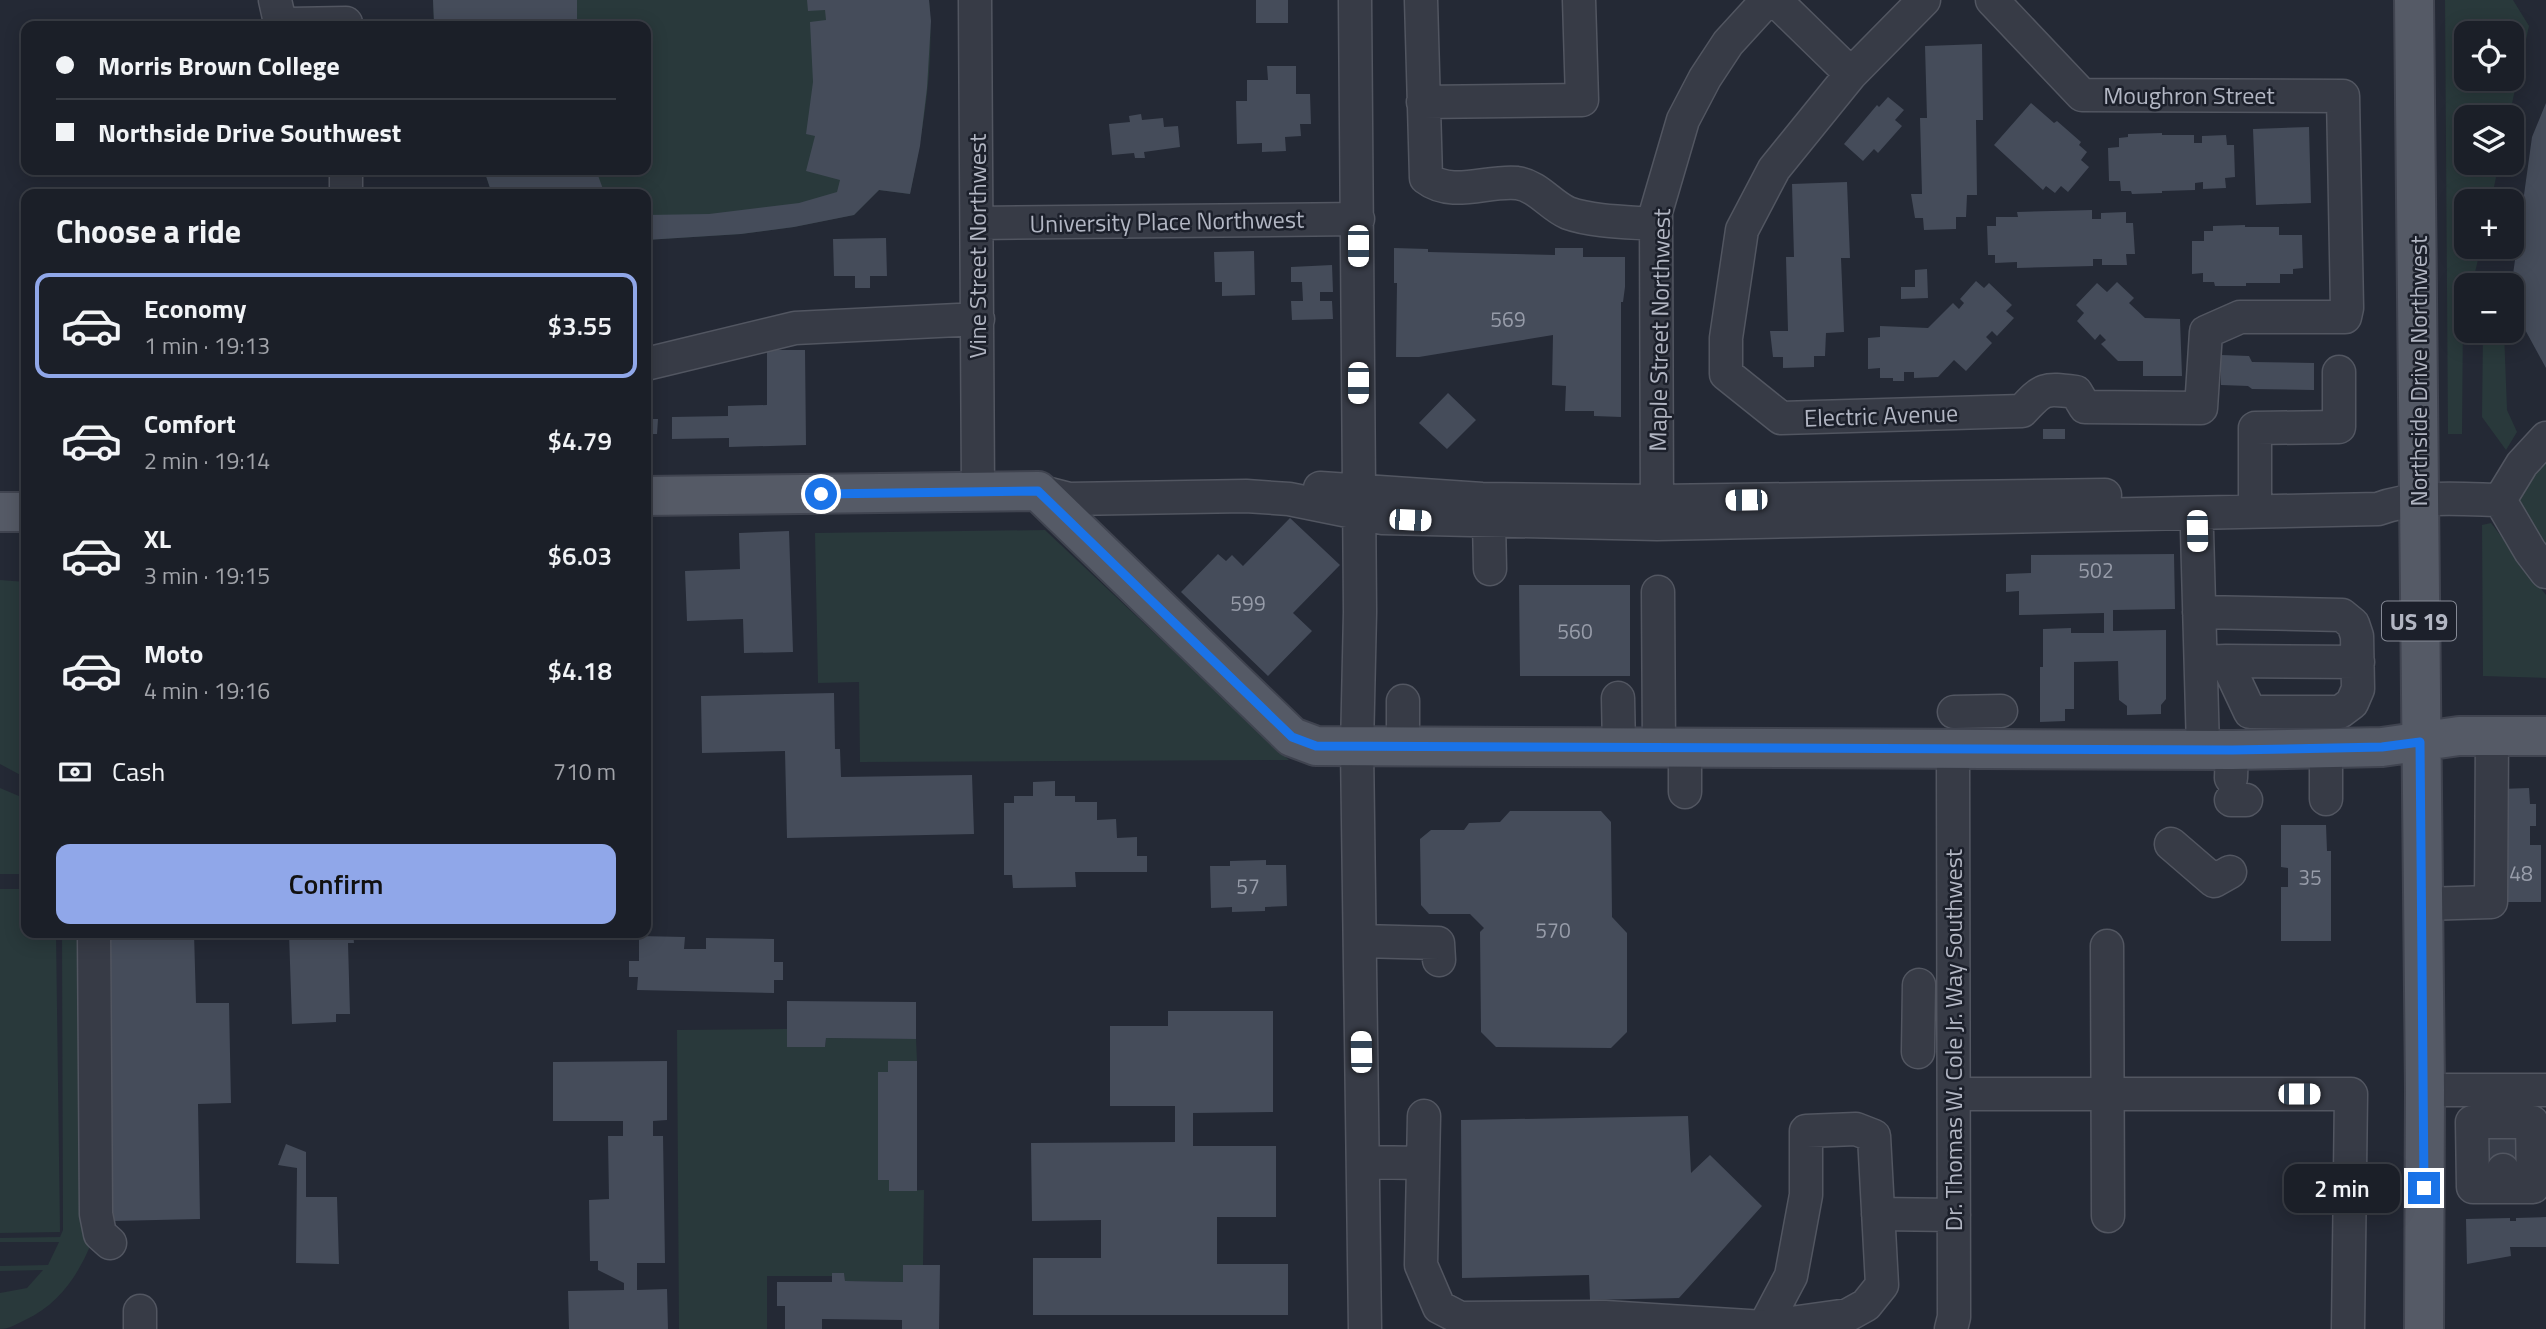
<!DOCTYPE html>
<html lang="en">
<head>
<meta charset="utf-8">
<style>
  body { margin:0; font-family:"Titillium Web",sans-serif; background:#282c34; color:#f1f3f6; height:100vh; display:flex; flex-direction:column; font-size:26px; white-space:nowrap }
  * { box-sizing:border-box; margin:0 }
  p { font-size:23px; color:#a0a2a8 }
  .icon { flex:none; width:38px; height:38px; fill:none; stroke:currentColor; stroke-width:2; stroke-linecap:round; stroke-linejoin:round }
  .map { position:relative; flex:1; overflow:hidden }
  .panel { position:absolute; left:21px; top:189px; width:630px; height:749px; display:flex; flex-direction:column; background:#1b1f28; border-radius:14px; box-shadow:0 4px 18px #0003,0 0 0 2px #393d45 }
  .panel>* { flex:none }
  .hud { position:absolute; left:21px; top:21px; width:630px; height:154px; border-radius:14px; box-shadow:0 4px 18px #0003,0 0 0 2px #393d45; display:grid; align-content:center; height:154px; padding:0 35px; background:#1b1f28 }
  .fabs { position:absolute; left:2454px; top:21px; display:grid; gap:14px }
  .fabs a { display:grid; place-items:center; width:70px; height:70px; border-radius:14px; background:#1b1f28; box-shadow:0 4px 18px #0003,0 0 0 2px #393d45; font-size:35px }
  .end { position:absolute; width:32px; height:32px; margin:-16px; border:9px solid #1a73e8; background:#fff; box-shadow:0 0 0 4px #fff }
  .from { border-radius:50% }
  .bubble { position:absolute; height:49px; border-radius:14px; background:#1b1f28; box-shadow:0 4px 18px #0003,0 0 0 2px #393d45; font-size:23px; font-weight:600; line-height:49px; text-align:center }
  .car { position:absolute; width:21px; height:42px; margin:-21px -10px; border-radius:9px; box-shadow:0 0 5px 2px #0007; background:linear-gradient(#fff 24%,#345 0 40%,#fff 0 76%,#345 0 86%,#fff 0) }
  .hud b { display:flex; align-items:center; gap:24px; height:66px; font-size:26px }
  .hud b+b { border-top:2px solid #393d45 }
  .hud i { width:18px; height:18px; background:#f1f3f6 }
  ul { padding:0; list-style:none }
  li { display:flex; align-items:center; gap:21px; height:105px; margin:0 14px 10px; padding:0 21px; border:4px solid transparent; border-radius:14px }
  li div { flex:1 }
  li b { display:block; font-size:26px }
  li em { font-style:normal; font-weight:600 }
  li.active { border-color:#90a7e9 }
  li>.icon { width:63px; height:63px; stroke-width:1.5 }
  h2 { padding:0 35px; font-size:32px; line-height:84px }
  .pay { display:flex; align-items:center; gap:18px; height:77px; padding:0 35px; font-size:26px }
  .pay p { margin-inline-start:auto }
  .action { display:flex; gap:14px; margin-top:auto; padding:14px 35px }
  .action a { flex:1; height:80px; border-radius:14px; background:#90a7e9; color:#111; font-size:28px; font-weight:600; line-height:80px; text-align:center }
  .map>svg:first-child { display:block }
  .green { fill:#29393b; fill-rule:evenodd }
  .building { fill:#454c5a }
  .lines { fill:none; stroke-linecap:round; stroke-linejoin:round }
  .minor-tunnel { stroke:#393e4a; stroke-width:32; stroke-dasharray:32 16; stroke-linecap:butt }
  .minor-casing { stroke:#525661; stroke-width:35 }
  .major-casing { stroke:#404450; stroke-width:42 }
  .minor { stroke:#373b46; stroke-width:32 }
  .major { stroke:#555a66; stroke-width:38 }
  .route { stroke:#1a73e8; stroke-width:9 }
  .labels { text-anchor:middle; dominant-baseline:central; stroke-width:5; stroke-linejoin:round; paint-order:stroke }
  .number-label { font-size:21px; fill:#979ca9 }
  .shield { fill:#1c202b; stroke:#858995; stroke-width:2 }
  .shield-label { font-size:23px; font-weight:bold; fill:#b2b6c3 }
  .street-label { font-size:24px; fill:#b2b6c3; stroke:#1c202b }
</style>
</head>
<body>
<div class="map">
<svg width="2546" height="1329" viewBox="0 0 2546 1329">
  <rect width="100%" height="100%" fill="#242935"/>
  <path class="green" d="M433 0H929C935 64 923 131 910 194L879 190 854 215 794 227 741 234 646 240V194H492L484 170H646V26H426V24L434 23Z
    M2445 0H2513L2529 26 2509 117H2466V163H2499L2491 201H2466V247H2481L2472 285H2466V313H2463L2462 434H2448ZM2466 33H2511V79H2466Z
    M2483 331H2504L2507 410 2517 432 2506 450 2482 417Z
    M2546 459V551L2517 513V490Z
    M2491 523 2546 595V678L2483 676 2482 525Z
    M1045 530 1289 760 860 762 859 682 818 683 815 533Z
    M0 580 26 582V778L0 764Z
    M0 788 26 799V874H0Z
    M0 889H26V933H56L60 1232 0 1233Z
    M62 933H86L91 1244C77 1277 59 1304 25 1320 17 1324 9 1329 0 1329V1293L27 1288 43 1270 0 1271V1266L48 1265 59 1242H0V1238L60 1237 63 1230Z
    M787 1029V1047H825L826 1038 916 1039 917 1061H889L888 1072H878V1180H889V1191L924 1190 923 1265H903V1282L845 1281 844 1273 833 1276H767V1329H679L677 1030Z"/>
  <path class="building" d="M433 0H577V26H424V24L434 23Z
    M807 0H929L931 21 927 88 920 146 910 194 879 190 854 215 794 227 741 234 646 240V215L709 214 799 203 837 192 840 180 806 171 815 136 806 134 813 82 810 22 826 20 825 10 808 11Z
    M1256 0H1288V23H1256Z
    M1982 44 1983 120H1976L1977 195H1967L1966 217H1956V229L1924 230 1923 218H1915L1911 194H1922L1920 118H1927L1925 46Z
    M1267 66H1296V94H1310L1311 124H1300L1301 136 1285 137 1286 151 1262 152V143L1237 144 1236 101H1247V80H1268Z
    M1888 97 1904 110 1895 120 1902 126 1878 153 1874 149 1863 161 1844 144 1877 105 1879 107Z
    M2031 103 2054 123 2057 121 2081 142 2079 145 2087 152 2081 160 2089 167 2068 192 2061 186 2055 193 2046 186 2043 190 1994 145Z
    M2546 103V368L2511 304V289L2532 137Z
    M1141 114 1142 120 1163 118 1164 127 1178 126 1180 147 1144 152 1145 158H1135L1134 153 1112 155 1109 124 1130 122 1129 116Z
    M2309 127 2311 203 2256 205 2253 129Z
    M2162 133V135H2194V143H2202V136L2226 135 2227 145H2234L2235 177 2225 178 2226 188 2203 189V182L2195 183V190L2162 191V193L2132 194 2131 191H2121L2120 181H2109L2108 148 2119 147V138L2128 137V134Z
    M484 170H596L603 189 587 194H492Z
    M1847 182 1850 258H1841L1844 332 1826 333 1825 356H1814V367L1783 368V357H1773L1770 331H1788L1786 257H1794L1792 184Z
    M2092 210V219H2101V213L2126 212V223H2133L2135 254H2126L2127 265H2102V259H2093V266L2017 268V262L1995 263V255H1988L1987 226H1996V217H2018L2017 212Z
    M2245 225V227H2279V235H2302L2303 268 2293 269V274H2280V283H2246V286H2215L2214 282H2203V273L2192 274V241H2204V231H2213V226Z
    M886 238 887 276H870V288H855V276H834L833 239Z
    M1394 248 1428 249V252L1555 255V248H1583V257H1625V287L1623 302H1621V417L1594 416V411H1565L1566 386 1552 385 1553 335 1419 357H1396L1397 283H1394Z
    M1254 251 1255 295 1222 296V282H1215L1214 252Z
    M1332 265 1333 292H1320V301H1332L1333 319 1292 320 1291 301H1303L1302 282H1291V267Z
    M1927 269 1928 298 1901 299V287H1915V270Z
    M1976 281 1984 288 1989 283 2012 305 2006 311 2014 318 1997 336 1992 331 1986 337 1992 343 1966 371 1954 360 1938 377 1914 378V372H1904V381H1893V378H1880V368L1868 369V338L1880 337V326L1928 328 1953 303 1959 309 1964 303 1960 299Z
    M2117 282 2134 298 2129 303 2145 318 2180 319 2182 376H2143V361H2118L2101 344 2106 340 2100 334 2095 340 2077 321 2084 313 2076 305 2097 283 2107 292Z
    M767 350H805L806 445 729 447V438L672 439V417L728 416V406L767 405Z
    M2221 355 2249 356 2252 362 2314 363V390L2252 389 2248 386 2221 385Z
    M1448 393 1476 420 1447 449 1419 423Z
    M646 419H658L657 434H646Z
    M2043 429H2065V439H2043Z
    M1290 518 1340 565 1293 613 1312 631 1268 676 1181 592 1218 554 1226 561 1232 555 1243 566Z
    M789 531 793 652 744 653 743 619 687 621 685 571 740 569 739 533Z
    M2174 554 2175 609 2113 610V631L2166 630V699L2161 705V714L2127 715V706L2119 700 2118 661 2074 662V709H2065V721L2040 722V667H2043V629L2071 628V633H2104V613L2019 615V591L2006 592V574L2031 573V555Z
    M1519 585H1630V676H1520Z
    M834 693 835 749H840L841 777 972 775 974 834 787 838 785 751 702 753 701 696Z
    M1055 781V796H1075V802H1097V820L1116 819 1117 838 1137 837V856H1147V872H1075L1076 887 1013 888 1012 875H1004V803H1014V796H1033V782Z
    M2529 788 2530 804H2536V826H2530V845H2541V902H2501L2500 789Z
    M1510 811H1601L1611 822 1612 917 1627 933V1032L1611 1048 1496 1047 1481 1032 1480 932 1484 928 1470 914H1429L1421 905 1420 839 1431 830H1464L1469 823 1500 822Z
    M2281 825H2326L2327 851H2331V941H2281V887H2288V868L2281 867Z
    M1266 860V865H1286L1287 906 1265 907V911L1232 912V907L1211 908 1210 866H1230V861Z
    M108 933H194L196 1003H229L231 1103 198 1104 200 1219 113 1221Z
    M289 933H353L354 943H348L350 1014H336V1022L292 1024Z
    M639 936 685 937 684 949H706V938L774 939V962H783V980H774V993L637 990 638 977H629V961H639Z
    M787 1001 916 1002V1039L826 1038 825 1047H787Z
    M1168 1011H1273V1112L1193 1113V1146H1276V1217H1217V1264H1288V1315H1033V1258H1101V1220L1032 1221 1031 1143 1175 1142V1106H1110V1026H1168Z
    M667 1061V1120L653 1121V1136H663L665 1263H637V1290L667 1289 668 1329H569L568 1291 624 1290V1283L598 1270V1261H590L589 1200 609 1199 608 1136H623V1121H553V1062Z
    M888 1061H917V1191H889V1180H878V1072H888Z
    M1688 1116 1691 1173 1710 1155 1762 1206 1679 1298 1590 1300 1589 1275 1462 1278 1461 1120Z
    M2480 1131H2527L2526 1170H2480Z
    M286 1144 306 1152V1197H337L339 1264 296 1263 297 1168 278 1165Z
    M2546 1217V1247H2510L2511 1256 2467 1264 2466 1219 2510 1218V1221H2516V1218Z
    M903 1265H940L939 1329H902V1320L822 1319V1329H785V1306H777V1282H832V1273H844L845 1281 903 1282Z"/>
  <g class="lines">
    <path class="minor-tunnel" d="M2503 1131V1170"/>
    <defs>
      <path id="minor" d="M275 0 279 18 290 24 346 23
        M975 0 978 491
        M1355 0 1360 612 1357 748 1365 1329
        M1421 0 1426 178C1452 198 1487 180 1517 183 1538 186 1550 205 1568 213 1593 222 1629 222 1655 224
        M1775 0 1851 74
        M1924 0 1851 74 1774 169 1742 230 1726 338V374L1781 418 2022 411C2043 388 2044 388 2076 392L2085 407 2201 408 2206 332 2240 317H2345L2347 308 2343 96 2082 95 1992 0
        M1423 102 1582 100 1579 0
        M346 170V194
        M977 223 1358 219
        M646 364 795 328 978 319
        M1320 488 1482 499 1657 501 2105 495
        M1038 491 1069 499 1246 496 1289 499 1383 518 1657 524 2378 509C2416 495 2459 499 2500 500
        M2500 500 2530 551 2546 572
        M2500 500 2522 464 2546 438
        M2255 511V428L2339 427V372
        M1657 519 1656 212 1683 120 1705 78 1728 43 1760 8 1770 0
        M1489 521 1490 569
        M2197 531 2203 749
        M1658 592 1659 749
        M2199 612 2342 615 2353 624 2357 636 2358 689 2352 703 2340 712H2250L2226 661 2201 662
        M2226 661 2358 662
        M1618 698 1619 748
        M1954 712 2001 711
        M1403 748V701
        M1685 749V792
        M2231 778 2232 750
        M2326 799V748
        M2231 800H2246
        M2171 844 2214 881 2230 872
        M2422 904 2491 902 2492 736
        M94 933 96 1214 100 1234 110 1243
        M1360 941 1438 943 1439 960
        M2107 946 2108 1216
        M1918 1052 1919 985
        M2425 1090H2546
        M1954 1094H2351L2348 1329
        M1424 1116 1421 1265 1439 1307 1460 1318 1605 1317 1764 1327 1848 1315 1866 1305 1882 1285 1874 1136 1856 1129 1806 1131V1195L1791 1276 1764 1327V1329
        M1363 1162 1423 1163
        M2503 1170V1187H2473L2472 1122H2532L2533 1187H2503
        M1878 1214 1954 1215
        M140 1329V1311
        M1951 1329 1954 1317 1953 750"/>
      <path id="major" d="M2414 0 2425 1090 2424 1329
        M646 496 1038 491 1292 737 1316 746 2232 750 2382 747 2459 736H2546
        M0 512H26"/>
    </defs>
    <use href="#minor" class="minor-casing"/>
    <use href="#major" class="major-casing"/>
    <use href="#minor" class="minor"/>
    <use href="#major" class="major"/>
  </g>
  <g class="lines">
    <path class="route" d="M821 494 1038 491 1292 737 1316 746 2232 750 2382 747 2420 742 2424 1188"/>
  </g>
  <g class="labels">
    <g class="number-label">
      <text x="1508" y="319">569</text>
      <text x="2096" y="570">502</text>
      <text x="1248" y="603">599</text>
      <text x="1575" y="631">560</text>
      <text x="2521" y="873">48</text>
      <text x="2310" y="877">35</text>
      <text x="1248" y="886">57</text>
      <text x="1553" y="930">570</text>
    </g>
    <rect class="shield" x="2382" y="601.5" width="74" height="39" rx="5"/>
    <g class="shield-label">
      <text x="2419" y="621">US 19</text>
    </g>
    <g class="street-label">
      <text x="2189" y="95">Moughron Street</text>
      <text transform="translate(1167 221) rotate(-1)">University Place Northwest</text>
      <text transform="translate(977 246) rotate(-90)">Vine Street Northwest</text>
      <text transform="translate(1659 330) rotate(-89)">Maple Street Northwest</text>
      <text transform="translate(2418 371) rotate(-90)">Northside Drive Northwest</text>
      <text transform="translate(1881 415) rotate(-2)">Electric Avenue</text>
      <text transform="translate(1953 1040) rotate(-90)">Dr. Thomas W. Cole Jr. Way Southwest</text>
    </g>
  </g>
</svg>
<div class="fabs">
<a><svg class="icon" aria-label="locate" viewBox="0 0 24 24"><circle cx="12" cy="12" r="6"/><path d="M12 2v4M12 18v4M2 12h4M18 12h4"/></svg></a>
<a><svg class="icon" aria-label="layers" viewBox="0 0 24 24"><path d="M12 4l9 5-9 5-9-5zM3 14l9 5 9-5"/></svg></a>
<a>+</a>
<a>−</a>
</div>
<i class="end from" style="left:821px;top:494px"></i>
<i class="end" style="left:2424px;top:1188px"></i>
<div class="bubble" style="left:2284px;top:1164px;width:116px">2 min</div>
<i class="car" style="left:1358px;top:246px;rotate:180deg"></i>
<i class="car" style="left:1358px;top:383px;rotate:180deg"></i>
<i class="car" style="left:1746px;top:500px;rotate:269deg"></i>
<i class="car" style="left:1410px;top:520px;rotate:93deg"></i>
<i class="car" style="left:2197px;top:531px;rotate:179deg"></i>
<i class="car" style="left:1361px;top:1052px;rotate:359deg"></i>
<i class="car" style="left:2299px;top:1094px;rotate:90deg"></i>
<div class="hud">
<b><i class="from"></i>Morris Brown College</b>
<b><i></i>Northside Drive Southwest</b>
</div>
<section class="panel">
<h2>Choose a ride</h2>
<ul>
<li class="active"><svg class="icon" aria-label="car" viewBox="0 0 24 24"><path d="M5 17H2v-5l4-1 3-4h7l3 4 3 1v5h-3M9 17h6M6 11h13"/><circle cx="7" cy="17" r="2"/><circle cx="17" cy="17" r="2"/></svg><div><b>Economy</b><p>1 min · 19:13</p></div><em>$3.55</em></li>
<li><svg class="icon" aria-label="car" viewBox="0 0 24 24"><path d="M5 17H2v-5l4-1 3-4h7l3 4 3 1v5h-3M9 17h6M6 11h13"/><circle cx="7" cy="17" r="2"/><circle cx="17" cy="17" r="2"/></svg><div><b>Comfort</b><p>2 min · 19:14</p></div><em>$4.79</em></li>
<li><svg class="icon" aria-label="car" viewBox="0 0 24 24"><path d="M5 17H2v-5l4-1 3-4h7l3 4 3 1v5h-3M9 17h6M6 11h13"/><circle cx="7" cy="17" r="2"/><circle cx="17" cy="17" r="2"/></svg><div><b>XL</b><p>3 min · 19:15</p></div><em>$6.03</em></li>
<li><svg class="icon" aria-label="car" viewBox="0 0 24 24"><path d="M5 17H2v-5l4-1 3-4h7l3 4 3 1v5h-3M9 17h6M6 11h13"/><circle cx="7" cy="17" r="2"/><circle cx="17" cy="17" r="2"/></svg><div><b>Moto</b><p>4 min · 19:16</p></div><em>$4.18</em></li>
</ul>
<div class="pay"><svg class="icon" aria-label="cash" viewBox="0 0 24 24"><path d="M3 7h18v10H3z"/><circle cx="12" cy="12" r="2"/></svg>Cash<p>710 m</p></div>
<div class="action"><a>Confirm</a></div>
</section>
</div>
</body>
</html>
